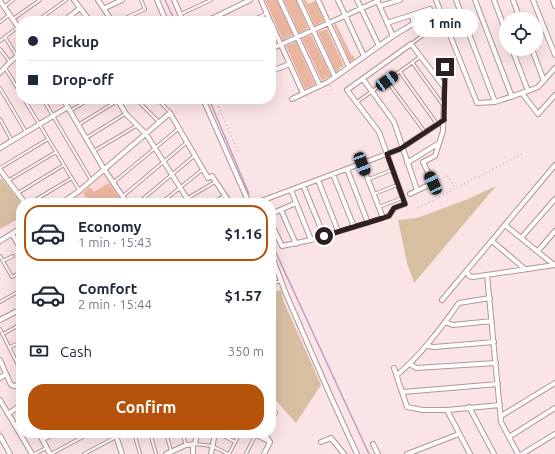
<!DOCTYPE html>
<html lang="en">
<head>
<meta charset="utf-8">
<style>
  body { margin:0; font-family:Ubuntu,sans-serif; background:#f2f2f3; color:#1f2937; height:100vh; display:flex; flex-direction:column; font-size:15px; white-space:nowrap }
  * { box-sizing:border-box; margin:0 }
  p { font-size:13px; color:#747a83 }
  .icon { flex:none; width:22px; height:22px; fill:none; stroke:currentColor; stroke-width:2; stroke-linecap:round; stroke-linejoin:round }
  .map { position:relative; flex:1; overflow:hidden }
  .panel { position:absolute; left:16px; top:198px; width:260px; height:240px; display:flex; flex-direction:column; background:#fff; border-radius:16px; box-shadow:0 4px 16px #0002 }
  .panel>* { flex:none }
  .banner { position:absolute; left:16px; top:16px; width:260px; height:88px; border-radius:16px; box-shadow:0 4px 16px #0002; display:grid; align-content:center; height:88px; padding:0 12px; background:#fff }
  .tools { position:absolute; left:499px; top:12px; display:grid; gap:8px }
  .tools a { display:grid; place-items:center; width:44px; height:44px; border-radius:50%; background:#fff; box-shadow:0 4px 16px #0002; font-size:20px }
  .end { position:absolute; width:18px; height:18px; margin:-9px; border:5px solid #2d2020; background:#fff; box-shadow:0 0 0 2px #fff }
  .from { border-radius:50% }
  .bubble { position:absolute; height:28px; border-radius:14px; background:#fff; box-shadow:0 4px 16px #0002; font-size:13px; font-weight:600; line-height:28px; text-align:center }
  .car { position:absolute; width:12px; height:24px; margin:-12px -6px; border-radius:5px; box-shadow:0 0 3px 1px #0007; background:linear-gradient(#222 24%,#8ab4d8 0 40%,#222 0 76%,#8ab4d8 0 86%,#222 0) }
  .banner b { display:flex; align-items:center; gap:14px; height:38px; font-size:15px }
  .banner b+b { border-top:1px solid #e0e1e3 }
  .banner i { width:10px; height:10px; background:#1f2937 }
  ul { padding:7px 0 0; list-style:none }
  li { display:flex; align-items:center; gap:12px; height:56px; margin:0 8px 6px; padding:0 4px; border:2px solid transparent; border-radius:16px }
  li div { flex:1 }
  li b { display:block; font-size:15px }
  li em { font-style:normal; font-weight:600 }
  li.current { border-color:#b45309 }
  li>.icon { width:36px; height:36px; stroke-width:1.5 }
  .pay { display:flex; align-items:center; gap:10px; height:44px; padding:0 12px; font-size:15px }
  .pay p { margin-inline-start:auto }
  .action { display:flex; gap:8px; margin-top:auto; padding:8px 12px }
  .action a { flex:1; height:46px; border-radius:16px; background:#b45309; color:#fff; font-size:16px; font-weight:600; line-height:46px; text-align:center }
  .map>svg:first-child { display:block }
  .built { fill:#fcd8d9 }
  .green { fill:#d8bfa2 }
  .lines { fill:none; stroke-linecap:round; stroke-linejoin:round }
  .stream { stroke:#bf9dc5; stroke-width:1.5 }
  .building { fill:#ebb6a0 }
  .service-casing { stroke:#b69495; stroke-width:4 }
  .minor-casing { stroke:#b69495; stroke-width:6 }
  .path { stroke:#ac999a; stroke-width:1; stroke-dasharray:1 3; stroke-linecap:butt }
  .service { stroke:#fff; stroke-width:2 }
  .minor { stroke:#fff; stroke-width:4 }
  .route { stroke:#2d2020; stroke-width:5 }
</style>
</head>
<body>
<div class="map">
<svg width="555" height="454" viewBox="0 0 555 454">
  <rect width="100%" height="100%" fill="#fbe4e5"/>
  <path class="built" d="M104 174 123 203H67L72 200Z"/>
  <path class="green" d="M0 179H2L21 203V217L0 229Z
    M496 186 414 283 407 263 398 220 417 218 468 199Z
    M281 290 283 300 321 385 296 423 271 395V293Z"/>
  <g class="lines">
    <path class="stream" d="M165 0 175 21
      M209 99 249 194
      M271 242 369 454"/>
  </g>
  <path class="building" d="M265 0H277L293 35 283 40Z
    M284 0H296L308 28 299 33Z
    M303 0H306L308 4 315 1 324 21 315 26Z
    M336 24 352 56 353 55 355 59 350 62 334 25Z
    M327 29 344 66 339 68 340 69 336 72 318 32Z
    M311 35 331 76 322 81 302 39Z
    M296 42 315 84 305 89 286 46Z
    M109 183 123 203H90L83 193 90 187 94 192Z"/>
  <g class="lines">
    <defs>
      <path id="service" d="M4 7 13 0
        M181 14 211 0
        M411 16 413 24
        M13 19 40 0
        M37 21 66 0
        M119 21 145 9 141 0
        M157 21 165 17
        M250 21 267 13
        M0 22 9 15
        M5 37 21 63
        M0 41 18 27
        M411 44 439 24
        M0 49 10 62
        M412 62 443 105
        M5 68 21 94
        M400 72 437 124
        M387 81 425 132
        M0 88 26 132
        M24 99 79 190
        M43 99 91 180
        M136 99 159 122
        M157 99 170 112
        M357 102 420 57
        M70 111 90 99
        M0 119 12 141
        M78 125 117 101
        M86 138 125 114
        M94 151 136 126
        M0 168 48 139
        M369 179 392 170
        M9 180 56 152
        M114 182 178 129
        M18 193 64 165
        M374 194 397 185
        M123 196 186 143
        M188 198 215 182
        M167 199 170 203
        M30 203 72 178
        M138 203 194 156
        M161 203 202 170
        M212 203 224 196
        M379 207 402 198
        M0 256 12 277 21 272
        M3 261 13 256
        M271 284 281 281
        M0 302 21 290
        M0 329 21 371
        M3 334 21 324
        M10 347 21 342
        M16 361 21 359
        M134 433 140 454
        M150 433 156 454
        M166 433 171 451
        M182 433 186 445
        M218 433 235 442
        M43 440 58 433
        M195 444 212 446 228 454
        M35 454 46 448
        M51 454 90 433
        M84 454 116 437
        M229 454 240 433
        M246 454 255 436"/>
      <path id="minor" d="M74 0 90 21
        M98 0 112 21
        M157 0 166 21
        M174 0 183 21
        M261 0 270 21
        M280 0 320 86
        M299 0 335 77
        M318 0 349 67
        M338 0 364 56
        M357 0 379 46
        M377 0 393 36
        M436 0 477 103 495 102 528 91
        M456 0 495 102
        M475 0 512 97
        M494 0 506 32
        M513 0 520 19
        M533 0 555 55
        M553 0 555 6
        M0 1 21 31
        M380 6 400 0
        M105 8 122 0
        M64 21 80 8
        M207 21 250 0
        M271 23 303 93
        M387 23 430 9
        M271 49 378 1
        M512 49 528 91 538 87 555 68
        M532 49 544 81
        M271 71 290 64
        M0 73 10 62 21 53
        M363 79 394 122 417 190
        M522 93 538 114 555 95
        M63 99 104 169 127 203
        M117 99 126 114 146 134 190 203
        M203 99 249 203
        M292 99 328 82 393 36 431 13 430 9
        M0 148 68 107
        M407 163 439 143
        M362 164 383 218
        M347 169 368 223
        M0 170 25 203
        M333 174 354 227
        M318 180 338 231
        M303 185 324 236
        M291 190 311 240
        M410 194 433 183 423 162 435 156 443 131 445 67
        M62 203 79 191 170 113 208 178 212 176 230 203
        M262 203 261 201 400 149 444 120
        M281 210 296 244
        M271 214 296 203
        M271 223 282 246 311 240 383 218 389 216 394 208 405 204 379 132 347 90 411 44 444 87
        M505 225 554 265 555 264
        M12 234 21 249
        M521 238 555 199
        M0 241 21 228
        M492 241 525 269
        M538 251 555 231
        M271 254 286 294 330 395 357 454
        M467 272 469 276 473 277 555 265
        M487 275 501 422 518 454
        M442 300 555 165
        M0 320 21 309
        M445 322 453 325 492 321
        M428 346 434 347 494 342
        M0 360 11 385 15 386 21 383
        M410 364 416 368 496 363
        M394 368 407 407 423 410H447L500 405
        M397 375C422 354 440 329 459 303L490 298
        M0 378 6 374
        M403 392 498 384
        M0 400 32 454
        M469 407 494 454
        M271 408 275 413 271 418
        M447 410 470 454
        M8 414 21 405
        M501 416 555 383
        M39 433 50 454
        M115 433 122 454
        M252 433 269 441
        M264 433 270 442 264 454
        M0 436 10 454
        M509 437 555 408
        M321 442 331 438 344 454
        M373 444 378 454
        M166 454 186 445 195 444 197 433
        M193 454V444
        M211 454 215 433
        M407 454 459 434
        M522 454 555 434"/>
    </defs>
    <use href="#service" class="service-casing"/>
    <use href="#minor" class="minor-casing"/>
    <path class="path" d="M330 86 332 94
      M215 99 239 153
      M436 181 448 176 455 188
      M418 208 522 154
      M1 431 5 429"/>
    <use href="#service" class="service"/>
    <use href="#minor" class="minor"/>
  </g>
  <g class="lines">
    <path class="route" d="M324 236 383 218 389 216 394 208 405 204 387 154 400 149 444 120 445 67"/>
  </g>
</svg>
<div class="tools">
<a><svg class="icon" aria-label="locate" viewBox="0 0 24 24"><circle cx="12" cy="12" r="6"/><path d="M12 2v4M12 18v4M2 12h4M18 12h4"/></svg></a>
</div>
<i class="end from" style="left:324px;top:236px"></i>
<i class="end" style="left:445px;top:67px"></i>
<div class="bubble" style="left:412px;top:9px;width:66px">1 min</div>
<i class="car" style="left:387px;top:81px;rotate:54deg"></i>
<i class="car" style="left:362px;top:164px;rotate:159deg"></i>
<i class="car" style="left:433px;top:183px;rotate:335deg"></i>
<div class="banner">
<b><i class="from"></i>Pickup</b>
<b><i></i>Drop-off</b>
</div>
<section class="panel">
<ul>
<li class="current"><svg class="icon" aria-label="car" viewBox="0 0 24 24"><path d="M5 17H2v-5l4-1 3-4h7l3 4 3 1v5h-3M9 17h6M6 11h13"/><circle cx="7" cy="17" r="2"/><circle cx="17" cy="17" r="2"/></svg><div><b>Economy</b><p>1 min · 15:43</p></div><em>$1.16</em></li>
<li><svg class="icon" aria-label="car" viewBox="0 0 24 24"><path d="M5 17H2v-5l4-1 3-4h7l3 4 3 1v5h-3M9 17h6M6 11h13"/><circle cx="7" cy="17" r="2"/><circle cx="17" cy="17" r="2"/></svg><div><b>Comfort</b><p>2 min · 15:44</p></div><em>$1.57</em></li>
</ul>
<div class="pay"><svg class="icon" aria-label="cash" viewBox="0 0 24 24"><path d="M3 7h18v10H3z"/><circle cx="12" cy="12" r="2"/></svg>Cash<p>350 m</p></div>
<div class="action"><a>Confirm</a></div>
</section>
</div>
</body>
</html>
